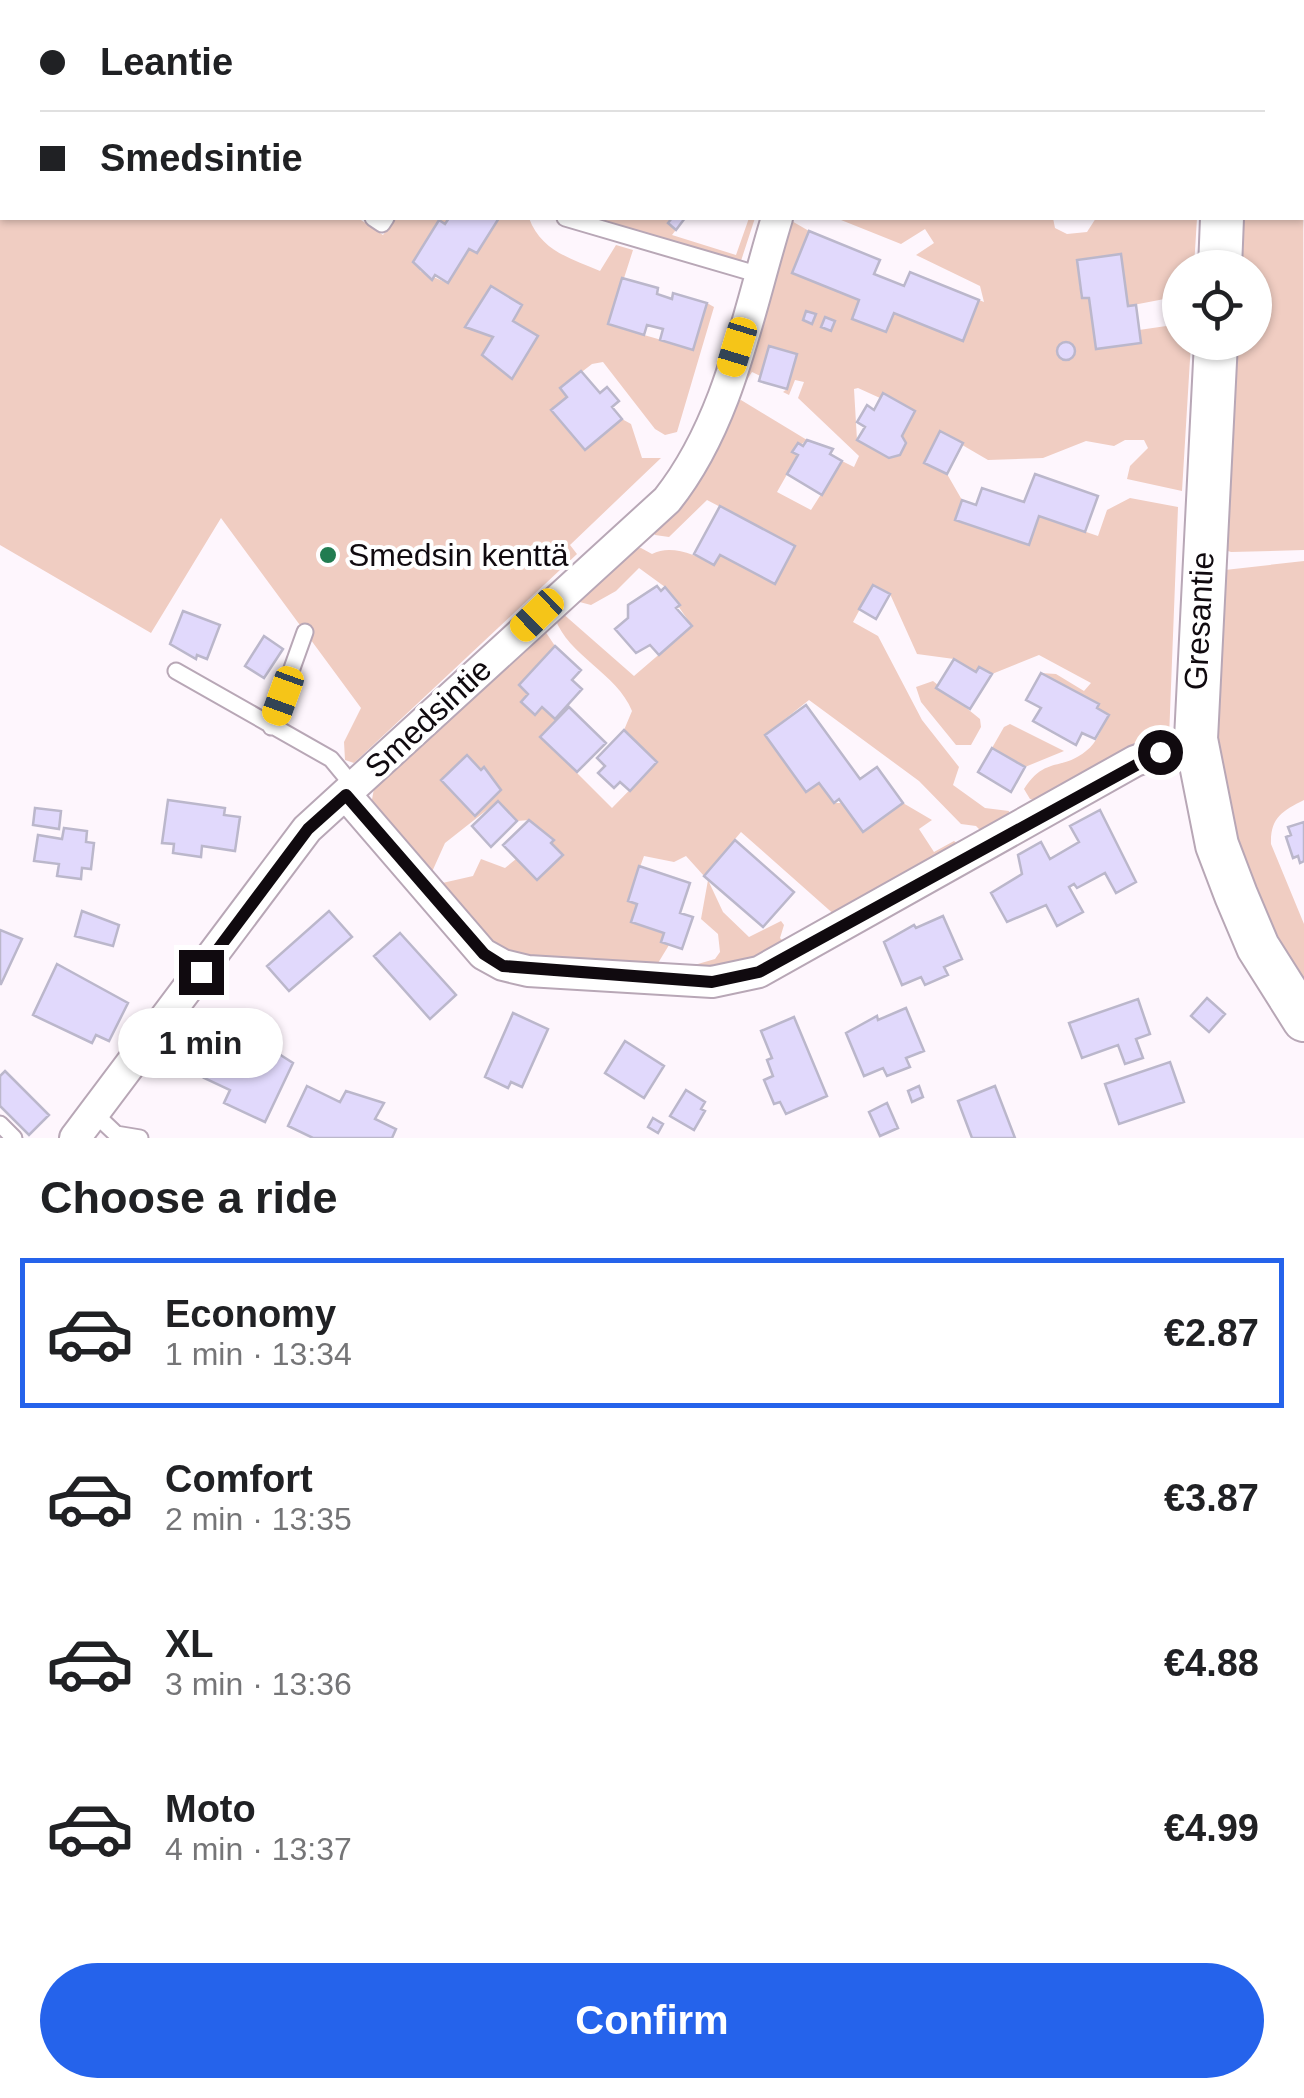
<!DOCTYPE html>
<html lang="en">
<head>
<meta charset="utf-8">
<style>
  body { margin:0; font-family:Helvetica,sans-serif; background:#f2f2f2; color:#202124; height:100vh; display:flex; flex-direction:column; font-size:38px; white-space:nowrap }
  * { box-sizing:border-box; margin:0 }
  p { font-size:32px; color:#757577 }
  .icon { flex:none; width:55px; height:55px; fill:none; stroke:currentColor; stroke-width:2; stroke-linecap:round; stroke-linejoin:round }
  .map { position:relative; height:1138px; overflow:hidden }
  .panel { display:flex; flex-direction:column; background:#fff; flex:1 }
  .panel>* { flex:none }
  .hud { position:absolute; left:0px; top:0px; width:1305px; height:220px; box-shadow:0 2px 8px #0004; display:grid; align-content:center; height:220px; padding:0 40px; background:#fff }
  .fabs { position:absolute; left:1162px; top:250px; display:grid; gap:20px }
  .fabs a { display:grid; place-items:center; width:110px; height:110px; border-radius:50%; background:#fff; box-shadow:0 2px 8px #0004; font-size:50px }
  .end { position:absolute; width:45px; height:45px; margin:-22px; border:12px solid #100a0f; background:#fff; box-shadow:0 0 0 5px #fff }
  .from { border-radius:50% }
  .bubble { position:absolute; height:70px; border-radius:35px; background:#fff; box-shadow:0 2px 8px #0004; font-size:32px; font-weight:700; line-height:70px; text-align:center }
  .car { position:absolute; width:30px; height:60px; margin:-30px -15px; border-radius:12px; box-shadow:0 0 8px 2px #0007; background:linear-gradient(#f5c518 24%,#345 0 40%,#f5c518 0 76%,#345 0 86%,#f5c518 0) }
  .hud b { display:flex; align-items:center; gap:35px; height:95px; font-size:38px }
  .hud b+b { border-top:2px solid #e0e0e0 }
  .hud i { width:25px; height:25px; background:#202124 }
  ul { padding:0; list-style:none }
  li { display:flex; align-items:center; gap:30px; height:150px; margin:0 20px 15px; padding:0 20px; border:5px solid transparent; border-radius:0px }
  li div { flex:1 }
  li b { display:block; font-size:38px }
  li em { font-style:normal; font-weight:700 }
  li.current { border-color:#2563eb }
  li>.icon { width:90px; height:90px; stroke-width:1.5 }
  h2 { padding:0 40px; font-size:45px; line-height:120px }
  .button { display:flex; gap:20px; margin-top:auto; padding:20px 40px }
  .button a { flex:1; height:115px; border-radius:60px; background:#2563eb; color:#fff; font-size:40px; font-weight:700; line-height:115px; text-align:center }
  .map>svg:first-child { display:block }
  .built { fill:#fee5fb }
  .green { fill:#f0cdc2; fill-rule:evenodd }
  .building { fill:#e1d9fc; stroke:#bbb7cb; stroke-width:2.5 }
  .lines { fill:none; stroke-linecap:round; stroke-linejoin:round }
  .service-casing { stroke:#b8a7b6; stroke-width:19 }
  .minor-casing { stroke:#b8a7b6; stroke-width:34 }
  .secondary-casing { stroke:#b8a7b6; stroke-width:46 }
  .service { stroke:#fff; stroke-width:15 }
  .minor { stroke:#fff; stroke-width:30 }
  .secondary { stroke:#fff; stroke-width:42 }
  .route { stroke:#100a0f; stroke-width:12 }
  .poi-dot { fill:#227c51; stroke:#fff; stroke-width:4 }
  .labels { text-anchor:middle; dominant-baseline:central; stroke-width:8; stroke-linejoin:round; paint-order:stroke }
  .poi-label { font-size:32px; fill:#100a0f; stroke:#fff; text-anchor:start }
  .street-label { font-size:32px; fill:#100a0f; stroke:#fff }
</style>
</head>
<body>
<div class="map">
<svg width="1304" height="1138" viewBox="0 0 1304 1138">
  <rect width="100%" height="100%" fill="#fef6fd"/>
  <path class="built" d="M0 0 54 2H2V176Z"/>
  <path class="green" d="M544 0H836L839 2H543Z
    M1303 97 1304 550 1231 552 1222 549 1231 343 1255 342V268L1235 267 1236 218H1302Z
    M0 196 2 218H358L383 235 395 218H449L445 224 439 221 420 271 447 283 469 249 477 253 499 218H529C541 251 570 258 600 271L616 245 633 250 609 325 693 349 707 303 714 307 677 432 665 435 655 429 603 362 592 364 561 388 567 397 551 411 584 450 622 419 631 424 642 458H661L570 545 577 554 354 763 345 760 344 742 361 708 221 518 151 633 0 545Z
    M589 218H685L672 235 736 255 749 218H755L740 264Z
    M836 218H1053L1055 228 1067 234 1087 232 1096 218H1197L1194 267 1180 268V296L1128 306 1121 254 1077 261 1081 298H1089L1096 349 1140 343 1139 330 1180 324V342L1191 343 1182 491 1127 479 1130 466 1148 448 1144 440H1125L1114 446 1086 441 1043 458 988 460 940 432 924 462 947 474 962 500 956 520 1028 545 1039 516 1098 536 1107 510 1130 498 1178 507 1169 738 1042 801 1030 799 1024 789C1045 756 1062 771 1086 751 1097 743 1102 727 1109 715L1097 708 1099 704 1041 673 1056 674 1084 691 1091 683 1039 655 992 674 980 667 976 672 954 659 917 654 890 594 873 585 853 622 878 636 922 720 959 767 953 785 985 808 1009 811 1008 819 985 835 976 826 961 824 919 781 809 700 765 735 806 792 819 783 834 803H903L932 820 919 829 934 852 954 841 958 844 837 917 741 832 704 876 686 856 674 862 644 856 628 900 637 904 664 933 661 942 669 945 655 968 505 958 438 884 473 876 481 859 505 868 516 859 537 880 563 856 551 843 554 839 529 820 517 821 497 802 445 843 431 874 371 805 375 783 543 628 555 646 519 685 528 694 521 703 535 715 542 707 556 720 541 737 612 808 657 762 624 730 632 711C617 673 568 656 555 618L561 612 634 676 692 626 665 587 639 568 616 591 591 605 572 600 619 550 641 548 652 554C671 544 696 555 714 565L720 555 776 583 795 546 707 500 669 537 655 535 650 527 698 483 730 404 741 400 807 440 793 451 798 455 777 492 811 510 842 461 854 467 859 456 798 398 804 382 795 380 789 395 783 392 787 389 752 372 745 383 741 379 790 220 809 231 859 300 853 319 886 332 894 313 962 341 979 300 984 302 980 286 916 255 934 243 925 229 901 244ZM858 388 880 398 884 394 915 411 902 436 906 443 900 455 889 458 857 440 854 389Z
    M1304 561V800C1282 811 1270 818 1271 844L1304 924V996L1293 980 1217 789 1216 571Z
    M933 681 980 719 981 727 971 745H956L921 702 916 687Z
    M1010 724 1064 751 1025 767 992 748 1004 727Z
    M708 880 723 912 749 937 781 921 784 925 780 938 784 942 732 971 691 966 715 959 720 952 718 934 701 919Z"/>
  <path class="building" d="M234 0H279V2H234Z
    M656 0H733L736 2H659Z
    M1061 0H1122L1123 2H1062Z
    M2 19V83L0 84V21Z
    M449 218H499L477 253 469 249 448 283 435 275 432 280 413 262 439 220 445 224Z
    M672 218H685L676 230 668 223Z
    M809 231 880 260 874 274 904 286 910 272 979 300 963 341 894 313 886 332 852 319 859 300 792 273Z
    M1121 254 1128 306 1136 305 1141 343 1096 349 1089 298H1082L1077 260Z
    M622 278 658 288 657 294 672 299 673 293 707 303 693 350 660 340 663 329 647 325 644 335 608 324Z
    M491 286 522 305 513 321 538 336 512 379 482 355 493 337 465 327Z
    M806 311 816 314 812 324 803 320Z
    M825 317 835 321 831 331 821 327Z
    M1057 351a9 9 0 1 1 18 0a9 9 0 1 1-18 0Z
    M769 346 797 354 787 389 759 381Z
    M581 371 600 393 607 387 619 401 612 407 622 419 585 450 551 410 567 397 560 388Z
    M883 393 915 411 902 436 906 443 900 455 889 458 857 440 865 427 857 422 867 405 874 410Z
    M940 431 963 443 947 474 924 463Z
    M807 440 833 449 830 454 842 461 822 495 787 474 798 455 792 452 798 443 803 446Z
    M1035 474 1098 496 1085 532 1039 516 1029 545 955 520 962 500 976 505 982 488 1024 502Z
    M720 506 795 546 775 584 720 555 714 565 694 554Z
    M873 585 890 594 876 619 859 609Z
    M657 586 661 591 665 587 680 605 676 608 692 626 659 655 650 645 636 653 615 629 628 618V605Z
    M183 611 220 625 207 659 197 655 196 659 170 644Z
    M264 636 283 649 264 678 245 666Z
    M555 646 581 670 572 680 582 689 555 719 542 707 535 715 521 702 528 694 519 685Z
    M954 659 976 672 979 667 992 674 970 709 936 688Z
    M1041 673 1099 704 1097 708 1109 715 1095 739 1082 733 1076 745 1033 721 1041 708 1026 700Z
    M806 705 860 779 877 767 903 803 863 832 839 799 834 803 819 783 806 792 765 735Z
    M569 707 606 743 577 772 540 737Z
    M624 730 657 762 630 791 620 782 614 788 598 773 605 766 597 758Z
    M992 748 1025 767 1011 792 978 772Z
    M467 755 481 770 484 767 501 790 475 816 441 780Z
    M168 800 225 808 224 815 240 817 235 851 202 846 201 857 173 853 174 844 162 843Z
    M498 801 517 821 491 847 472 826Z
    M35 808 61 811 59 829 33 825Z
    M1100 810 1136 882 1116 893 1105 873 1077 888 1074 884 1069 887 1083 912 1057 926 1046 905 1007 922 991 893 1022 874 1018 855 1041 842 1050 859 1079 842 1070 826Z
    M529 820 554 840 551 843 563 855 537 880 503 845Z
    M1304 822V861L1300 863 1298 856 1293 858 1286 837 1291 835 1288 827Z
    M64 828 87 831 86 842 94 843 91 869 82 868 81 879 57 876 59 864 34 861 38 835 62 839Z
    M735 840 794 892 763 927 704 876Z
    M639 866 690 883 680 913 693 917 682 949 661 942 664 933 631 922 637 904 628 901Z
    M82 911 119 925 113 946 75 936Z
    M329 911 352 937 289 991 267 966Z
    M943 916 962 959 944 967 948 975 925 985 921 977 902 985 884 942 914 925 916 928Z
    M0 930 22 939 1 984H0Z
    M400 933 456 995 430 1019 374 956Z
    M57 964 128 1003 109 1041 96 1035 92 1043 33 1015Z
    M1207 998 1225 1014 1209 1032 1191 1016Z
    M1138 999 1150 1034 1136 1039 1143 1058 1125 1064 1118 1045 1082 1058 1069 1023Z
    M906 1008 924 1051 906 1058 910 1067 887 1076 883 1068 864 1076 846 1033 877 1016 878 1020Z
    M513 1013 548 1029 522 1087 511 1082 508 1088 485 1077Z
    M794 1017 827 1096 786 1114 780 1102 774 1104 764 1080 773 1076 767 1060 772 1058 761 1031Z
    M225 1036 252 1049 257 1040 293 1063 265 1122 224 1103 230 1090 204 1078Z
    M625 1041 664 1066 644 1098 605 1073Z
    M1170 1062 1184 1102 1119 1124 1105 1084Z
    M5 1071 49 1115 29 1135 0 1106V1076Z
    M307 1086 340 1102 346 1091 384 1103 375 1119 396 1129 392 1138H313L288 1126Z
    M919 1086 923 1097 912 1102 908 1091Z
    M995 1086 1015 1138H972L958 1101Z
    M686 1090 705 1102 701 1109 705 1111 694 1130 670 1116Z
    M887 1103 898 1128 880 1136 869 1112Z
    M653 1118 663 1124 658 1133 648 1127Z"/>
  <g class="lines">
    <defs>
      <path id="service" d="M294 0V2
        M442 2 444 0
        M537 2 538 0
        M373 218 382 224 386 218
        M565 218 760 275
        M176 671 331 759 355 788
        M271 727 305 632
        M95 1114 116 1134 140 1138
        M0 1124 14 1138"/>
      <path id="minor" d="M909 2 911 0
        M0 187 2 188
        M346 795 483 954 503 965 528 971 712 982 759 972 1135 761 1196 739
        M75 1138 307 829 667 500C730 421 748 312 777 218"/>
      <path id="secondary" d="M1168 0 1169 2
        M1220 268 1222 218
        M1216 342 1196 739 1217 845 1236 895 1258 947 1304 1020"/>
    </defs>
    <use href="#service" class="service-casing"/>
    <use href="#minor" class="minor-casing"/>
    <use href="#secondary" class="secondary-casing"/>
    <use href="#service" class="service"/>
    <use href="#minor" class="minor"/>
    <use href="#secondary" class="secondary"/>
  </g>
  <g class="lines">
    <path class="route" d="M201 972 308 829 346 795 484 954 503 966 712 982 759 972 1160 752"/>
  </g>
  <circle class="poi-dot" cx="328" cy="555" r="10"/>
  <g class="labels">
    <g class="poi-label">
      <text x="348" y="555">Smedsin kenttä</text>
    </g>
    <g class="street-label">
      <text transform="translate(1199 621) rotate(-87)">Gresantie</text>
      <text transform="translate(428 718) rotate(-43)">Smedsintie</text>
    </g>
  </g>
</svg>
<div class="fabs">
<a><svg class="icon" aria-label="locate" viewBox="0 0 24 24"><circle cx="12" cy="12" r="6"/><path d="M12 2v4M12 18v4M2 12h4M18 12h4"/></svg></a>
</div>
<i class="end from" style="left:1160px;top:752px"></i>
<i class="end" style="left:201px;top:972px"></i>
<div class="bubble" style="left:118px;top:1008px;width:165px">1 min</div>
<i class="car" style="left:737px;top:347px;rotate:197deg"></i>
<i class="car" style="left:537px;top:615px;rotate:226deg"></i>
<i class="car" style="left:283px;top:696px;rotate:200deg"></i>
<div class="hud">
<b><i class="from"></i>Leantie</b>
<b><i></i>Smedsintie</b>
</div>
</div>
<section class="panel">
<h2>Choose a ride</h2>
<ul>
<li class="current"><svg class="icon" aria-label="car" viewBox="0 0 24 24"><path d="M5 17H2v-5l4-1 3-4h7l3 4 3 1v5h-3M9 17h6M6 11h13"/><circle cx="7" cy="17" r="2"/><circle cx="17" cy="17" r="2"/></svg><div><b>Economy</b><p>1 min · 13:34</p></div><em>€2.87</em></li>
<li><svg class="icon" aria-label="car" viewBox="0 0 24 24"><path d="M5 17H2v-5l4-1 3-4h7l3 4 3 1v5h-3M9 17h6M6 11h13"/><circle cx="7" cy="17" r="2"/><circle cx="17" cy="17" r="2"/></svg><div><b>Comfort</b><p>2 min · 13:35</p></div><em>€3.87</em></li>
<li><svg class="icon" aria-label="car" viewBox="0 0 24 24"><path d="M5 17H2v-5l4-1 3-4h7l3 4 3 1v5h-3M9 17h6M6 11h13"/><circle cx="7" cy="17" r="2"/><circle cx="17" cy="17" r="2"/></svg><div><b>XL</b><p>3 min · 13:36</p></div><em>€4.88</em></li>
<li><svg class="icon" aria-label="car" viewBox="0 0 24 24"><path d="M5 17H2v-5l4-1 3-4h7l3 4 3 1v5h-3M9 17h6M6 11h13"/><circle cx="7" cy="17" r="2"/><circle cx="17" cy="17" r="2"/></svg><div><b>Moto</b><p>4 min · 13:37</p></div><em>€4.99</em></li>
</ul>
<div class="button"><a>Confirm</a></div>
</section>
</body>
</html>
